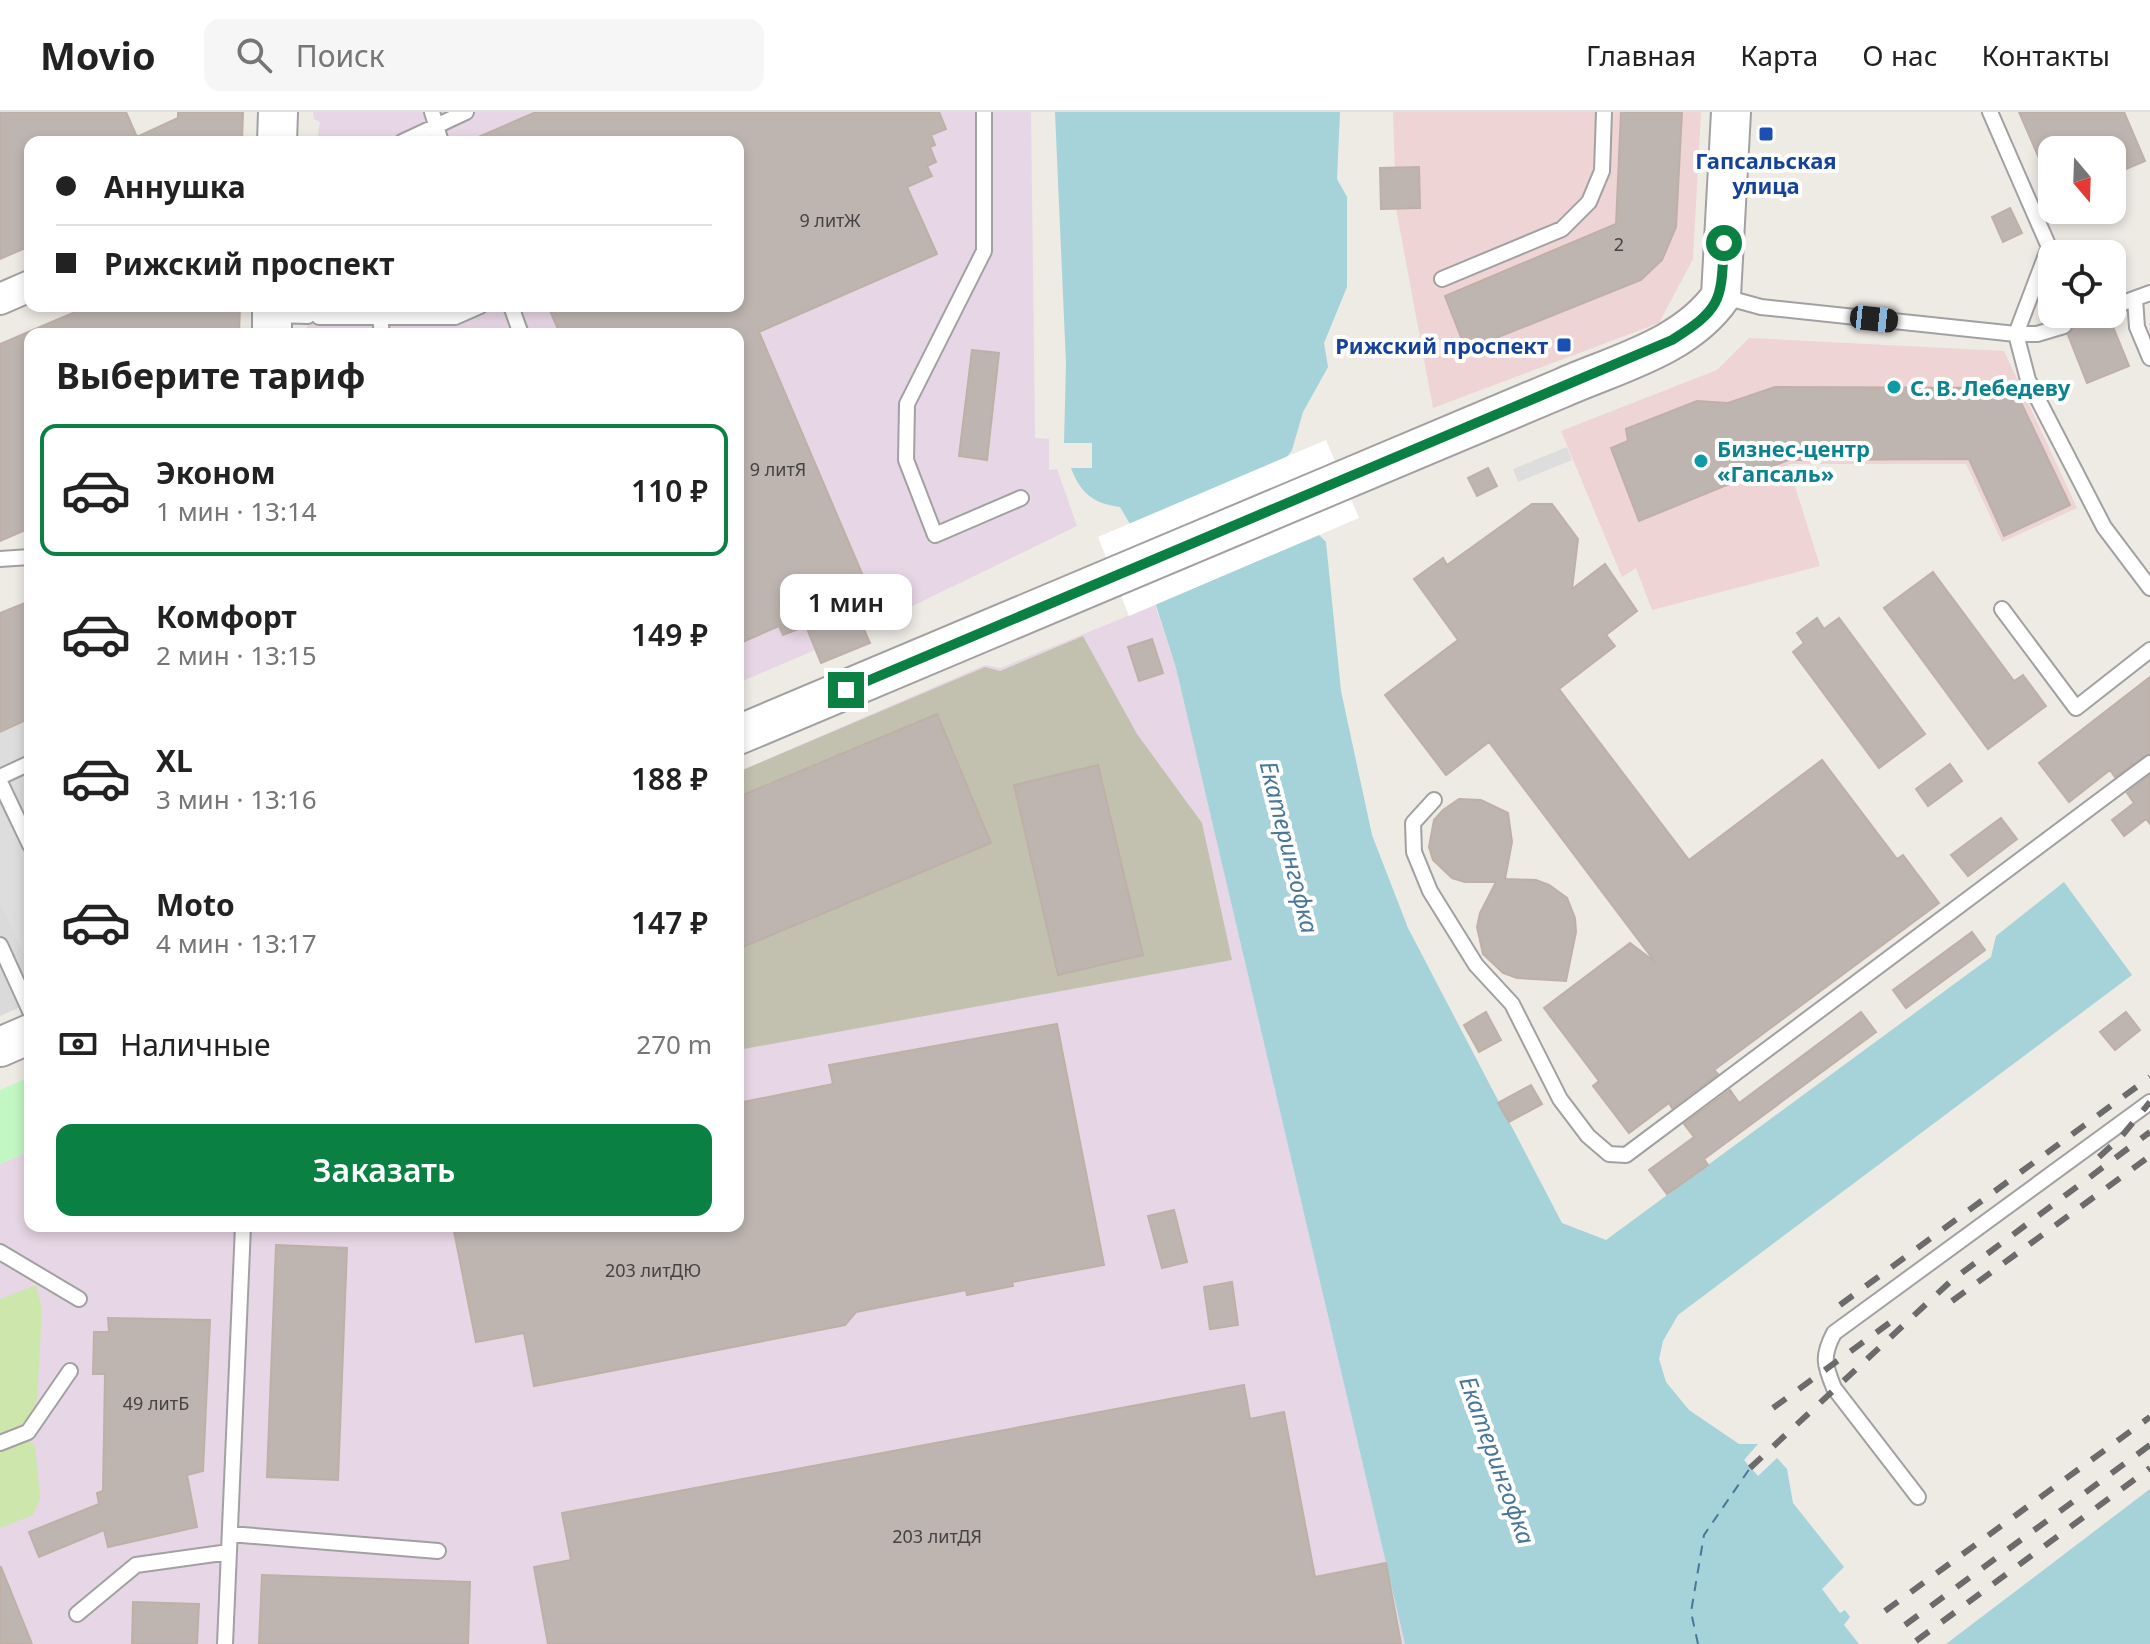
<!DOCTYPE html>
<html lang="ru">
<head>
<meta charset="utf-8">
<style>
  body { margin:0; font-family:"Noto Sans",sans-serif; background:#f6f6f6; color:#222; height:100vh; display:flex; flex-direction:column; font-size:30px; white-space:nowrap }
  * { box-sizing:border-box; margin:0 }
  p { font-size:26px; color:#767676 }
  .icon { flex:none; width:44px; height:44px; fill:none; stroke:currentColor; stroke-width:2; stroke-linecap:round; stroke-linejoin:round }
  .map { position:relative; flex:1; overflow:hidden }
  .sheet { position:absolute; left:24px; top:216px; width:720px; height:904px; display:flex; flex-direction:column; background:#fff; border-radius:16px; box-shadow:0 4px 12px #0003 }
  .sheet>* { flex:none }
  .top-card { position:absolute; left:24px; top:24px; width:720px; height:176px; border-radius:16px; box-shadow:0 4px 12px #0003; display:grid; align-content:center; height:176px; padding:0 32px; background:#fff }
  .needle { width:52px; rotate:161deg }
  .tools { position:absolute; left:2038px; top:24px; display:grid; gap:16px }
  .tools a { display:grid; place-items:center; width:88px; height:88px; border-radius:16px; background:#fff; box-shadow:0 4px 12px #0003; font-size:40px }
  .end { position:absolute; width:36px; height:36px; margin:-18px; border:10px solid #0b8043; background:#fff; box-shadow:0 0 0 4px #fff }
  .from { border-radius:50% }
  .bubble { position:absolute; height:56px; border-radius:16px; background:#fff; box-shadow:0 4px 12px #0003; font-size:26px; font-weight:600; line-height:56px; text-align:center }
  .car { position:absolute; width:24px; height:48px; margin:-24px -12px; border-radius:10px; box-shadow:0 0 6px 2px #0007; background:linear-gradient(#222 24%,#8ab4d8 0 40%,#222 0 76%,#8ab4d8 0 86%,#222 0) }
  .top-card b { display:flex; align-items:center; gap:28px; height:76px; font-size:30px }
  .top-card b+b { border-top:2px solid #e0e0e0 }
  .top-card i { width:20px; height:20px; background:#222 }
  ul { padding:0; list-style:none }
  li { display:flex; align-items:center; gap:24px; height:132px; margin:0 16px 12px; padding:0 16px; border:4px solid transparent; border-radius:16px }
  li div { flex:1 }
  li b { display:block; font-size:30px }
  li em { font-style:normal; font-weight:600 }
  li.active { border-color:#0b8043 }
  li>.icon { width:72px; height:72px; stroke-width:1.5 }
  h2 { padding:0 32px; font-size:36px; line-height:96px }
  .pay { display:flex; align-items:center; gap:20px; height:88px; padding:0 32px; font-size:30px }
  .pay p { margin-inline-start:auto }
  .button { display:flex; gap:16px; margin-top:auto; padding:16px 32px }
  .button a { flex:1; height:92px; border-radius:16px; background:#0b8043; color:#fff; font-size:32px; font-weight:600; line-height:92px; text-align:center }
  header { display:flex; align-items:center; gap:48px; box-sizing:border-box; height:112px; padding:0 40px; background:#fff; border-bottom:2px solid #e0e0e0 }
  header strong { font-size:38px }
  nav { display:flex; gap:44px; margin-inline-start:auto; font-size:28px }
  .search { width:560px; height:72px; background:#f6f6f6; display:flex; align-items:center; gap:20px; box-sizing:border-box; padding:0 28px; border-radius:16px; color:#767676; font-size:30px }
  .map>svg:first-child { display:block }
  .residential { fill:#dbdada }
  .commercial { fill:#eed4d4 }
  .industrial { fill:#e7d6e5 }
  .construction { fill:#c2c1b0 }
  .grass { fill:#cde6ac }
  .park { fill:#c2f7c3 }
  .parking { fill:#ddd }
  .water { fill:#a6d2da }
  .pier { fill:#fff }
  .lines { fill:none; stroke-linecap:round; stroke-linejoin:round }
  .ferry { stroke:#487799; stroke-width:2; stroke-dasharray:10 8; stroke-linecap:butt }
  .building { fill:#beb5b0; stroke:#bfb0a7; stroke-width:2 }
  .service-casing { stroke:#a1a1a1; stroke-width:18 }
  .minor-casing { stroke:#a1a1a1; stroke-width:34 }
  .tertiary-casing { stroke:#a1a1a1; stroke-width:42 }
  .service { stroke:#fff; stroke-width:14 }
  .minor { stroke:#fff; stroke-width:30 }
  .tertiary { stroke:#fff; stroke-width:38 }
  .rail { stroke:#6b6b6b; stroke-width:6; stroke-dasharray:16 16; stroke-linecap:butt }
  .route { stroke:#0b8043; stroke-width:10 }
  .transit-dot { fill:#1a4fb4; stroke:#fff; stroke-width:3 }
  .culture-dot { fill:#0f9aa8; stroke:#fff; stroke-width:3 }
  .labels { text-anchor:middle; dominant-baseline:central; stroke-width:8; stroke-linejoin:round; paint-order:stroke }
  .number-label { font-size:18px; fill:#454342 }
  .transit-label { font-size:22px; font-weight:bold; fill:#164399; stroke:#fff }
  .culture-label { font-size:22px; font-weight:bold; fill:#0d838f; stroke:#fff; text-anchor:start }
  .water-label { font-size:24px; font-style:italic; fill:#487799; stroke:#fff }
</style>
</head>
<body>
<header>
<strong>Movio</strong>
<div class="search"><svg class="icon" aria-label="search" viewBox="0 0 24 24"><circle cx="10" cy="10" r="6"/><path d="M15 15l6 6"/></svg>Поиск</div>
<nav><a>Главная</a><a>Карта</a><a>О нас</a><a>Контакты</a></nav>
</header>
<div class="map">
<svg width="2150" height="1532" viewBox="0 0 2150 1532">
  <rect width="100%" height="100%" fill="#eeeae4"/>
  <path class="residential" d="M0 789 30 855V891L0 904Z"/>
  <path class="commercial" d="M1393 0H1701L1693 147 1659 211 1433 296 1396 96Z
    M1749 226 2004 239 2077 396 2002 430 1966 352H1788L1820 454 1652 498 1636 456 1622 465 1561 319 1717 258Z"/>
  <path class="industrial" d="M313 0H1031L1035 326 1049 327V358L1057 357 1077 414 865 517 870 531 821 551 815 538 738 571V222H307L308 196H303L738 194V30H317L320 10 314 7Z
    M1155 493 1176 556 1405 1532H0V1052L30 1039V1114H738V660L985 553 1000 556Z"/>
  <path class="construction" d="M1083 524 1137 622 1202 711 1232 848 738 938V660L985 555 1000 559Z"/>
  <path class="grass" d="M36 1173 42 1197 37 1288C30 1309 20 1315 0 1322V1187Z
    M25 1327 35 1334 40 1386 33 1403 0 1416V1337Z"/>
  <path class="park" d="M30 965V1039L0 1052V978Z"/>
  <path class="parking" d="M1567 335 1572 348 1518 370 1513 357Z
    M30 606V855L0 789V620Z"/>
  <path class="water" d="M1055 0H1340L1337 67 1347 85V175L1324 231 1328 255 1303 300 1292 338 1287 345 1319 423 1326 430 1341 579 1372 723 1408 816 1562 1111 1606 1128 1991 845 1996 824 2064 770 2132 863 1678 1203 1663 1229 1659 1247 1666 1270 1689 1298 1739 1332H1758L1744 1348 1758 1364 1777 1346 1787 1357 1793 1391 1844 1455 1822 1477 1840 1501 1845 1498 1850 1505 1844 1513 1859 1532H1405L1176 556 1130 412 1120 395C1093 391 1081 382 1071 356H1092V331H1064L1066 251Z
    M2150 1377V1532H1946Z"/>
  <path class="pier" d="M1326 328 1359 406 1129 504 1098 425Z"/>
  <g class="lines">
    <path class="ferry" d="M1698 1532 1691 1500 1704 1423 1750 1356"/>
  </g>
  <path class="building" d="M0 0H126L137 25 178 6V0H243L242 30H30V134L0 147Z
    M536 0H939L946 17 931 23 935 33 930 35 936 50 927 54 932 64 907 75 937 142 759 220 872 485 853 493 870 531 821 551 806 514 783 523 779 514 738 532V222H560L548 194H738V30H467Z
    M1621 0H1682L1676 115 1662 148 1641 168 1466 238 1445 184 1616 112Z
    M2019 0H2124L2145 49 2112 63V38H2052V76Z
    M1419 55 1420 96 1381 97 1380 56Z
    M2010 96 2022 121 2003 130 1992 105Z
    M89 194H240L239 222H30V416L0 429V232Z
    M2059 202 2109 205 2129 254 2087 271 2068 223 2073 217V210Z
    M972 238 999 241 987 348 959 344Z
    M1775 275 2014 276 2070 393 2004 424 1969 347 1788 348 1639 409 1611 336 1628 329 1626 317 1697 289 1728 291Z
    M1488 356 1497 374 1477 384 1468 366Z
    M1532 392H1552L1578 427 1572 477 1605 452 1637 499 1606 523 1615 534 1559 577 1689 748 1822 648 1897 747 1903 743 1939 791 1714 958 1718 962 1672 996 1669 991 1629 1021 1593 974 1599 969 1544 896 1630 831 1655 850 1489 630 1446 663 1385 583 1458 528 1414 467 1443 446 1447 453Z
    M1933 460 2014 569 2023 563 2046 594 1988 637 1884 496Z
    M30 489V606L0 620V501Z
    M1817 506 1824 517 1839 506 1925 622 1879 656 1793 540 1804 531 1797 521Z
    M1152 527 1163 561 1139 569 1128 535Z
    M2150 565V641L2115 665 2110 658 2069 690 2039 651Z
    M937 602 991 731 738 837V685Z
    M1950 652 1962 669 1928 694 1916 677Z
    M1098 653 1143 843 1058 863 1014 673Z
    M2150 663V712L2146 707 2124 724 2112 708 2134 691 2127 681Z
    M1459 687 1481 688 1508 701 1512 730 1505 767 1536 768 1549 773 1567 786 1575 806 1576 820 1566 869 1517 866 1503 861 1483 842 1477 815 1480 801 1496 770H1465L1452 766 1433 748 1429 735 1434 708 1443 698Z
    M2001 706 2017 727 1968 764 1951 743Z
    M1972 820 1985 838 1906 896 1893 878Z
    M1486 900 1501 928 1479 940 1464 913Z
    M1861 900 1876 920 1704 1047 1708 1053 1667 1082 1649 1058 1694 1025 1684 1012 1730 978 1739 991Z
    M2126 900 2140 918 2115 938 2100 920Z
    M1057 912 1104 1153 1012 1170 1013 1174 967 1183 966 1178 856 1200 845 1213 534 1274 524 1221 476 1230 453 1114H738V991L833 972 829 953Z
    M1531 973 1542 992 1509 1010 1498 991Z
    M1174 1098 1187 1150 1162 1156 1148 1104Z
    M276 1133 347 1136 338 1368 267 1365Z
    M1232 1170 1238 1213 1210 1217 1204 1175Z
    M108 1206 210 1208 203 1359 187 1363 197 1415 108 1435 104 1418 39 1445 29 1420 99 1392 97 1381 103 1379 105 1262H93L94 1220H109Z
    M1244 1273 1250 1307 1284 1300 1315 1465 1386 1451 1401 1532H548L534 1455 571 1448 562 1401Z
    M0 1455H1L32 1532H0Z
    M262 1463 470 1470 468 1532H259Z
    M133 1490 199 1492 197 1532H132Z"/>
  <g class="lines">
    <defs>
      <path id="service" d="M432 0 441 30
        M984 0V139L907 292 906 348 935 423 1021 386
        M1990 0 2049 135 2016 222 2028 268 2104 415 2150 476
        M402 30 466 0
        M1442 167 1562 117 1589 90 1602 59 1604 0
        M1721 184 1761 195 2016 222H2037L2064 214
        M2135 187 2137 215 2150 246
        M511 194 521 222
        M2112 195 2150 181
        M272 203 308 204
        M319 205H455L480 194
        M382 222 380 205 389 194
        M0 447 30 445
        M2002 497 2076 596 2150 538
        M0 665 30 651
        M0 670 30 733
        M1434 688 1413 711 1414 740 1430 779 1476 853 1512 892 1560 987 1588 1024 1609 1042 1626 1043 2150 651
        M0 833 30 899
        M0 1140 79 1187
        M0 1331 28 1320 70 1259
        M1918 1385 1834 1276C1824 1252 1822 1244 1834 1221L2150 990
        M230 1422 438 1439
        M77 1502 136 1453 229 1440
        M225 1532 243 1114"/>
      <path id="minor" d="M0 187 30 174"/>
      <path id="tertiary" d="M277 30 278 0
        M272 222V194
        M738 623 1562 276C1616 252 1686 235 1721 184L1731 0
        M0 935 30 922"/>
    </defs>
    <use href="#service" class="service-casing"/>
    <use href="#minor" class="minor-casing"/>
    <use href="#tertiary" class="tertiary-casing"/>
    <use href="#service" class="service"/>
    <use href="#minor" class="minor"/>
    <use href="#tertiary" class="tertiary"/>
    <path class="rail" d="M2099 1045 2121 1025 2150 990
      M1952 1189 2150 1044
      M1840 1193 2150 965
      M1773 1296 1892 1209
      M1750 1356 1951 1169 2150 1020
      M1885 1499 2150 1305
      M1905 1513 2150 1333
      M1916 1529 2150 1356"/>
  </g>
  <g class="lines">
    <path class="route" d="M846 578 1672 228C1723 196 1721 188 1724 131"/>
  </g>
  <g class="transit-dot">
    <rect x="1758" y="14" width="16" height="16" rx="4"/>
    <rect x="1556" y="225" width="16" height="16" rx="4"/>
  </g>
  <g class="culture-dot">
    <circle cx="1894" cy="275" r="8"/>
    <circle cx="1701" cy="349" r="8"/>
  </g>
  <g class="labels">
    <g class="number-label">
      <text x="830" y="108">9 литЖ</text>
      <text x="1619" y="132">2</text>
      <text x="778" y="357">9 литЯ</text>
      <text x="653" y="1158">203 литДЮ</text>
      <text x="156" y="1291">49 литБ</text>
      <text x="937" y="1424">203 литДЯ</text>
    </g>
    <g class="transit-label">
      <text x="1766" y="48">Гапсальская<tspan x="1766" dy="25">улица</tspan></text>
      <text x="1548" y="233" text-anchor="end">Рижский проспект</text>
    </g>
    <g class="culture-label">
      <text x="1910" y="275">С. В. Лебедеву</text>
      <text x="1717" y="336">Бизнес-центр<tspan x="1717" dy="25">«Гапсаль»</tspan></text>
    </g>
    <g class="water-label">
      <text transform="translate(1290 735) rotate(76)">Екатерингофка</text>
      <text transform="translate(1498 1348) rotate(70)">Екатерингофка</text>
    </g>
  </g>
</svg>
<div class="tools">
<a><svg class="needle" viewBox="-14 -14 28 28"><path d="M0-13l5 13h-10z" fill="#e53935"/><path d="M0 13l5-13h-10z" fill="#767676"/></svg></a>
<a><svg class="icon" aria-label="locate" viewBox="0 0 24 24"><circle cx="12" cy="12" r="6"/><path d="M12 2v4M12 18v4M2 12h4M18 12h4"/></svg></a>
</div>
<i class="end from" style="left:1724px;top:131px"></i>
<i class="end" style="left:846px;top:578px"></i>
<div class="bubble" style="left:780px;top:462px;width:132px">1 мин</div>
<i class="car" style="left:1874px;top:207px;rotate:96deg"></i>
<div class="top-card">
<b><i class="from"></i>Аннушка</b>
<b><i></i>Рижский проспект</b>
</div>
<section class="sheet">
<h2>Выберите тариф</h2>
<ul>
<li class="active"><svg class="icon" aria-label="car" viewBox="0 0 24 24"><path d="M5 17H2v-5l4-1 3-4h7l3 4 3 1v5h-3M9 17h6M6 11h13"/><circle cx="7" cy="17" r="2"/><circle cx="17" cy="17" r="2"/></svg><div><b>Эконом</b><p>1 мин · 13:14</p></div><em>110 ₽</em></li>
<li><svg class="icon" aria-label="car" viewBox="0 0 24 24"><path d="M5 17H2v-5l4-1 3-4h7l3 4 3 1v5h-3M9 17h6M6 11h13"/><circle cx="7" cy="17" r="2"/><circle cx="17" cy="17" r="2"/></svg><div><b>Комфорт</b><p>2 мин · 13:15</p></div><em>149 ₽</em></li>
<li><svg class="icon" aria-label="car" viewBox="0 0 24 24"><path d="M5 17H2v-5l4-1 3-4h7l3 4 3 1v5h-3M9 17h6M6 11h13"/><circle cx="7" cy="17" r="2"/><circle cx="17" cy="17" r="2"/></svg><div><b>XL</b><p>3 мин · 13:16</p></div><em>188 ₽</em></li>
<li><svg class="icon" aria-label="car" viewBox="0 0 24 24"><path d="M5 17H2v-5l4-1 3-4h7l3 4 3 1v5h-3M9 17h6M6 11h13"/><circle cx="7" cy="17" r="2"/><circle cx="17" cy="17" r="2"/></svg><div><b>Moto</b><p>4 мин · 13:17</p></div><em>147 ₽</em></li>
</ul>
<div class="pay"><svg class="icon" aria-label="cash" viewBox="0 0 24 24"><path d="M3 7h18v10H3z"/><circle cx="12" cy="12" r="2"/></svg>Наличные<p>270 m</p></div>
<div class="button"><a>Заказать</a></div>
</section>
</div>
</body>
</html>
